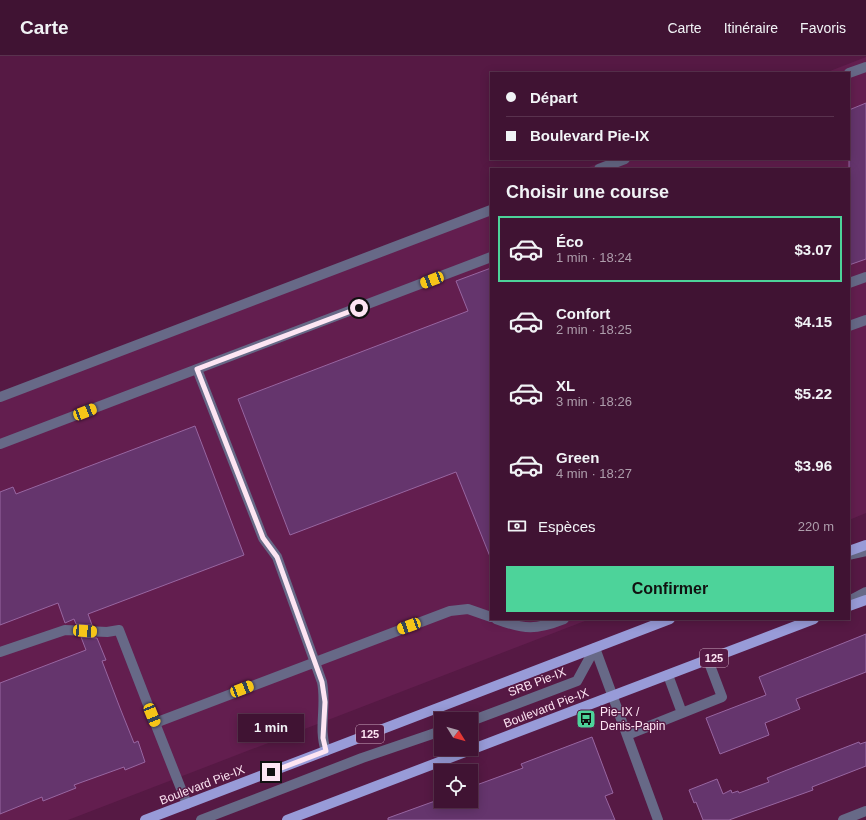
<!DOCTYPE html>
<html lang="fr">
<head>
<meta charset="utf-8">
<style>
  body { margin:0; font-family:Helvetica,sans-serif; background:#4b203f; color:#f1f3f6; height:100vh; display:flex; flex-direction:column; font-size:15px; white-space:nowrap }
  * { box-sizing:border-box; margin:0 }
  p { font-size:13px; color:#ae9eac }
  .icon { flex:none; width:22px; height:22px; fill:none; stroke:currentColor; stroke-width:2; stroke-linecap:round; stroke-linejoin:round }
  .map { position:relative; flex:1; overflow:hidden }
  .panel { position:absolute; left:490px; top:112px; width:360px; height:452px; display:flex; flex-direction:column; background:#401333; border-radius:0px; box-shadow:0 2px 10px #0003,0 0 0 1px #59324e }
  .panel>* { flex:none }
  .hud { position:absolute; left:490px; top:16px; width:360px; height:88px; border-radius:0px; box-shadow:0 2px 10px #0003,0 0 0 1px #59324e; display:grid; align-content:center; height:88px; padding:0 16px; background:#401333 }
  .needle { width:26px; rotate:127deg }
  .tools { position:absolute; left:434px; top:656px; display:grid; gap:8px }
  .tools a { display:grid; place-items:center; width:44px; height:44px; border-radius:0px; background:#401333; box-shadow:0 2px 10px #0003,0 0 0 1px #59324e; font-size:20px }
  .end { position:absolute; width:18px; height:18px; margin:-9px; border:5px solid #fde5f3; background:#111; box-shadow:0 0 0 2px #111 }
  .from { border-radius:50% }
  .bubble { position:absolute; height:28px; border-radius:0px; background:#401333; box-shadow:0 2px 10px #0003,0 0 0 1px #59324e; font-size:13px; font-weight:600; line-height:28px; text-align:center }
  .car { position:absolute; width:12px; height:24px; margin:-12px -6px; border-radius:5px; box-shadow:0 0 3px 1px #0007; background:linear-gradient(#f5c518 24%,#345 0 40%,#f5c518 0 76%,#345 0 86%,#f5c518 0) }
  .hud b { display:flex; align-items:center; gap:14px; height:38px; font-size:15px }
  .hud b+b { border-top:1px solid #59324e }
  .hud i { width:10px; height:10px; background:#f1f3f6 }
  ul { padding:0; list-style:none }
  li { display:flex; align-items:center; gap:12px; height:66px; margin:0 8px 6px; padding:0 8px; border:2px solid transparent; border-radius:0px }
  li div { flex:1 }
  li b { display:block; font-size:15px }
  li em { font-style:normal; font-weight:600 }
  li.active { border-color:#4dd39a }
  li>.icon { width:36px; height:36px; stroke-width:1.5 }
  h2 { padding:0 16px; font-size:18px; line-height:48px }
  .pay { display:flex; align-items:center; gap:10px; height:44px; padding:0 16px; font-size:15px }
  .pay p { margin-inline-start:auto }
  .primary-button { display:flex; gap:8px; margin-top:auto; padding:8px 16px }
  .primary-button a { flex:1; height:46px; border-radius:0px; background:#4dd39a; color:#111; font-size:16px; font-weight:600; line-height:46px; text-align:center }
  header { display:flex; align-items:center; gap:24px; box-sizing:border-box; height:56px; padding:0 20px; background:#401333; border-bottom:1px solid #59324e }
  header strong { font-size:19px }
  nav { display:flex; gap:22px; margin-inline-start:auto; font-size:14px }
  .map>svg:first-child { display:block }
  .built { fill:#631e4f }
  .building { fill:#65356d; stroke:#9866a1 }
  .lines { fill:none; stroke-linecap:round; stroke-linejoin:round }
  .minor { stroke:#676987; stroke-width:10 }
  .major { stroke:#989bd8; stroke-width:10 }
  .route { stroke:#fde5f3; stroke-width:5 }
  .labels { text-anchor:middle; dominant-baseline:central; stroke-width:3; stroke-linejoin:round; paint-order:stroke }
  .shield { fill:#561944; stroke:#cba8be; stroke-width:1 }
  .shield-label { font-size:11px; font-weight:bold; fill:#fde5f3 }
  .street-label { font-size:12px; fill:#fde5f3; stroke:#561944 }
  .poi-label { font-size:12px; fill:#fde5f3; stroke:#561944; text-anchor:start }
</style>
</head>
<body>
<header>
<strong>Carte</strong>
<nav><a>Carte</a><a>Itinéraire</a><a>Favoris</a></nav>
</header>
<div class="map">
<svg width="866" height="764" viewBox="0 0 866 764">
  <rect width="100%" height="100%" fill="#561944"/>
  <path class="built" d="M866 1V457L849 464V113H584L609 103H849V17H825Z
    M491 150V563H590L68 764H0V346Z"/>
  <path class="building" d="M866 47V203L849 209V54Z
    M491 212V503L456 416 290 479 238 343 468 255 456 225Z
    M195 370 244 499 88 558 92 569 76 568 74 563 65 567 58 547 0 569V436L13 431 16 438Z
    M866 578V616L796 643 800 653 765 667 769 679 720 698 706 662 766 639 759 621Z
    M81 581 97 582 106 604 102 605 120 652 134 687 138 685 145 706 125 714 124 711 74 729 76 732 43 745 42 741 0 758V627L86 594Z
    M592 681 613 737 605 740 615 764H388V762L435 745H471V731L523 712 521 708Z
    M859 686 860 688 866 686V710L812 731 813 734 729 764H703L696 746 694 747 689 734 717 723 723 738 731 734 732 737 738 735 739 737 769 726 767 722 787 714Z"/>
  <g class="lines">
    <path class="minor" d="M849 17 866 11
      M599 113 625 103
      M849 227 866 221
      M849 270 866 264
      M197 313 263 482 277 501 322 626C327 649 318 673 326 695
      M0 341 491 154
      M0 388 491 201
      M849 499 866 495
      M849 545 866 536
      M496 563C525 574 536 574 564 563
      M595 592 658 764
      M0 596 65 574 107 576 119 574 155 667
      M668 619 682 657
      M471 665 577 625 595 592
      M627 679 722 641 708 604
      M187 748 155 667 450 555 468 553 491 561
      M201 764 362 702 441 675
      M843 764 866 755"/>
    <path class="major" d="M849 495 866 489
      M849 550 866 544
      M145 764 670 563
      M287 764 814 563"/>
  </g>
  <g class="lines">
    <path class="route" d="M271 716 326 695 323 682 325 646 322 626 277 501 263 482 197 313 359 252"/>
  </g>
  <defs>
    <symbol id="bus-square" viewBox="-11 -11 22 22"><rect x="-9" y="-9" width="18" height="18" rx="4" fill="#4dd39a" stroke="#561944"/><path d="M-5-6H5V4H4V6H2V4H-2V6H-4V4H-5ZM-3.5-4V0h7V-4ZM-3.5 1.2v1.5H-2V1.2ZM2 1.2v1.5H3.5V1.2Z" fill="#111"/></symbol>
  </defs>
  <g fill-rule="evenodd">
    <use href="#bus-square" x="575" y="652" width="22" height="22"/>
  </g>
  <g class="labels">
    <g class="shield">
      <rect x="700" y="593" width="28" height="18" rx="3"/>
      <rect x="356" y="669" width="28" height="18" rx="3"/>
    </g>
    <g class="shield-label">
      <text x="714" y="602">125</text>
      <text x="370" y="678">125</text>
    </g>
    <g class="street-label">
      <text transform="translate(537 626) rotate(-21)">SRB Pie-IX</text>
      <text transform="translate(546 652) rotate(-21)">Boulevard Pie-IX</text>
      <text transform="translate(202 729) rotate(-21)">Boulevard Pie-IX</text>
    </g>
    <g class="poi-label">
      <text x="600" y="656">Pie-IX /<tspan x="600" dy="14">Denis-Papin</tspan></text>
    </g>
  </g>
</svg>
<div class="tools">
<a><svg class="needle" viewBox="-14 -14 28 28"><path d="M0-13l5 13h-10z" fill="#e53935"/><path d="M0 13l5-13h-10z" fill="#ae9eac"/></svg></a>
<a><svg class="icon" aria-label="locate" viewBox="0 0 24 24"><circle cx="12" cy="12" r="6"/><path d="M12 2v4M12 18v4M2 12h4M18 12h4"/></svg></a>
</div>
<i class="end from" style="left:359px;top:252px"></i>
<i class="end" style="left:271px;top:716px"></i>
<div class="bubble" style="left:238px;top:658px;width:66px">1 min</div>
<i class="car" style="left:432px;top:224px;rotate:249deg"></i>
<i class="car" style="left:85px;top:356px;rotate:69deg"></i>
<i class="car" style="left:409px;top:570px;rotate:250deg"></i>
<i class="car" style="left:85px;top:575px;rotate:94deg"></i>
<i class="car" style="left:242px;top:633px;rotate:69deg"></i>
<i class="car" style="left:152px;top:659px;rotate:158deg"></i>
<div class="hud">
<b><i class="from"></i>Départ</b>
<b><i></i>Boulevard Pie-IX</b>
</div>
<section class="panel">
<h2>Choisir une course</h2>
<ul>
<li class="active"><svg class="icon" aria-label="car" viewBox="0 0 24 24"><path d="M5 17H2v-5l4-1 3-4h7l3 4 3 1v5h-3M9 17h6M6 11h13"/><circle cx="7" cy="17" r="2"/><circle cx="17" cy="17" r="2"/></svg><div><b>Éco</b><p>1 min · 18:24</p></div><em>$3.07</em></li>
<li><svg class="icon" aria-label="car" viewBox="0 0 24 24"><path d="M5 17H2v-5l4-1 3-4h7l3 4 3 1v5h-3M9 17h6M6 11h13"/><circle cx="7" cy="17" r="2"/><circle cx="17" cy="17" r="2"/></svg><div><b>Confort</b><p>2 min · 18:25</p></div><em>$4.15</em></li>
<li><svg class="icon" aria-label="car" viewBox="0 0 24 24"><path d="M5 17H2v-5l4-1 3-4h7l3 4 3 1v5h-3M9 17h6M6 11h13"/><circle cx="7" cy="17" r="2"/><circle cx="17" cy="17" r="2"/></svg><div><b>XL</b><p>3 min · 18:26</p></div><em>$5.22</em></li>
<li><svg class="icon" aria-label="car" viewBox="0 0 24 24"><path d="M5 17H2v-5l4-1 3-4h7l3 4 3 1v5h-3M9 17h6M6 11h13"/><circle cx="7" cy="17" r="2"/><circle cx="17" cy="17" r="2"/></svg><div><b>Green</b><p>4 min · 18:27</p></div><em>$3.96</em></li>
</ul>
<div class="pay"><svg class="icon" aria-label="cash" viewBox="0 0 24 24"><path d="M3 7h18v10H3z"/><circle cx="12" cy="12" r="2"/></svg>Espèces<p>220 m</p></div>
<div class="primary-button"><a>Confirmer</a></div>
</section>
</div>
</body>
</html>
